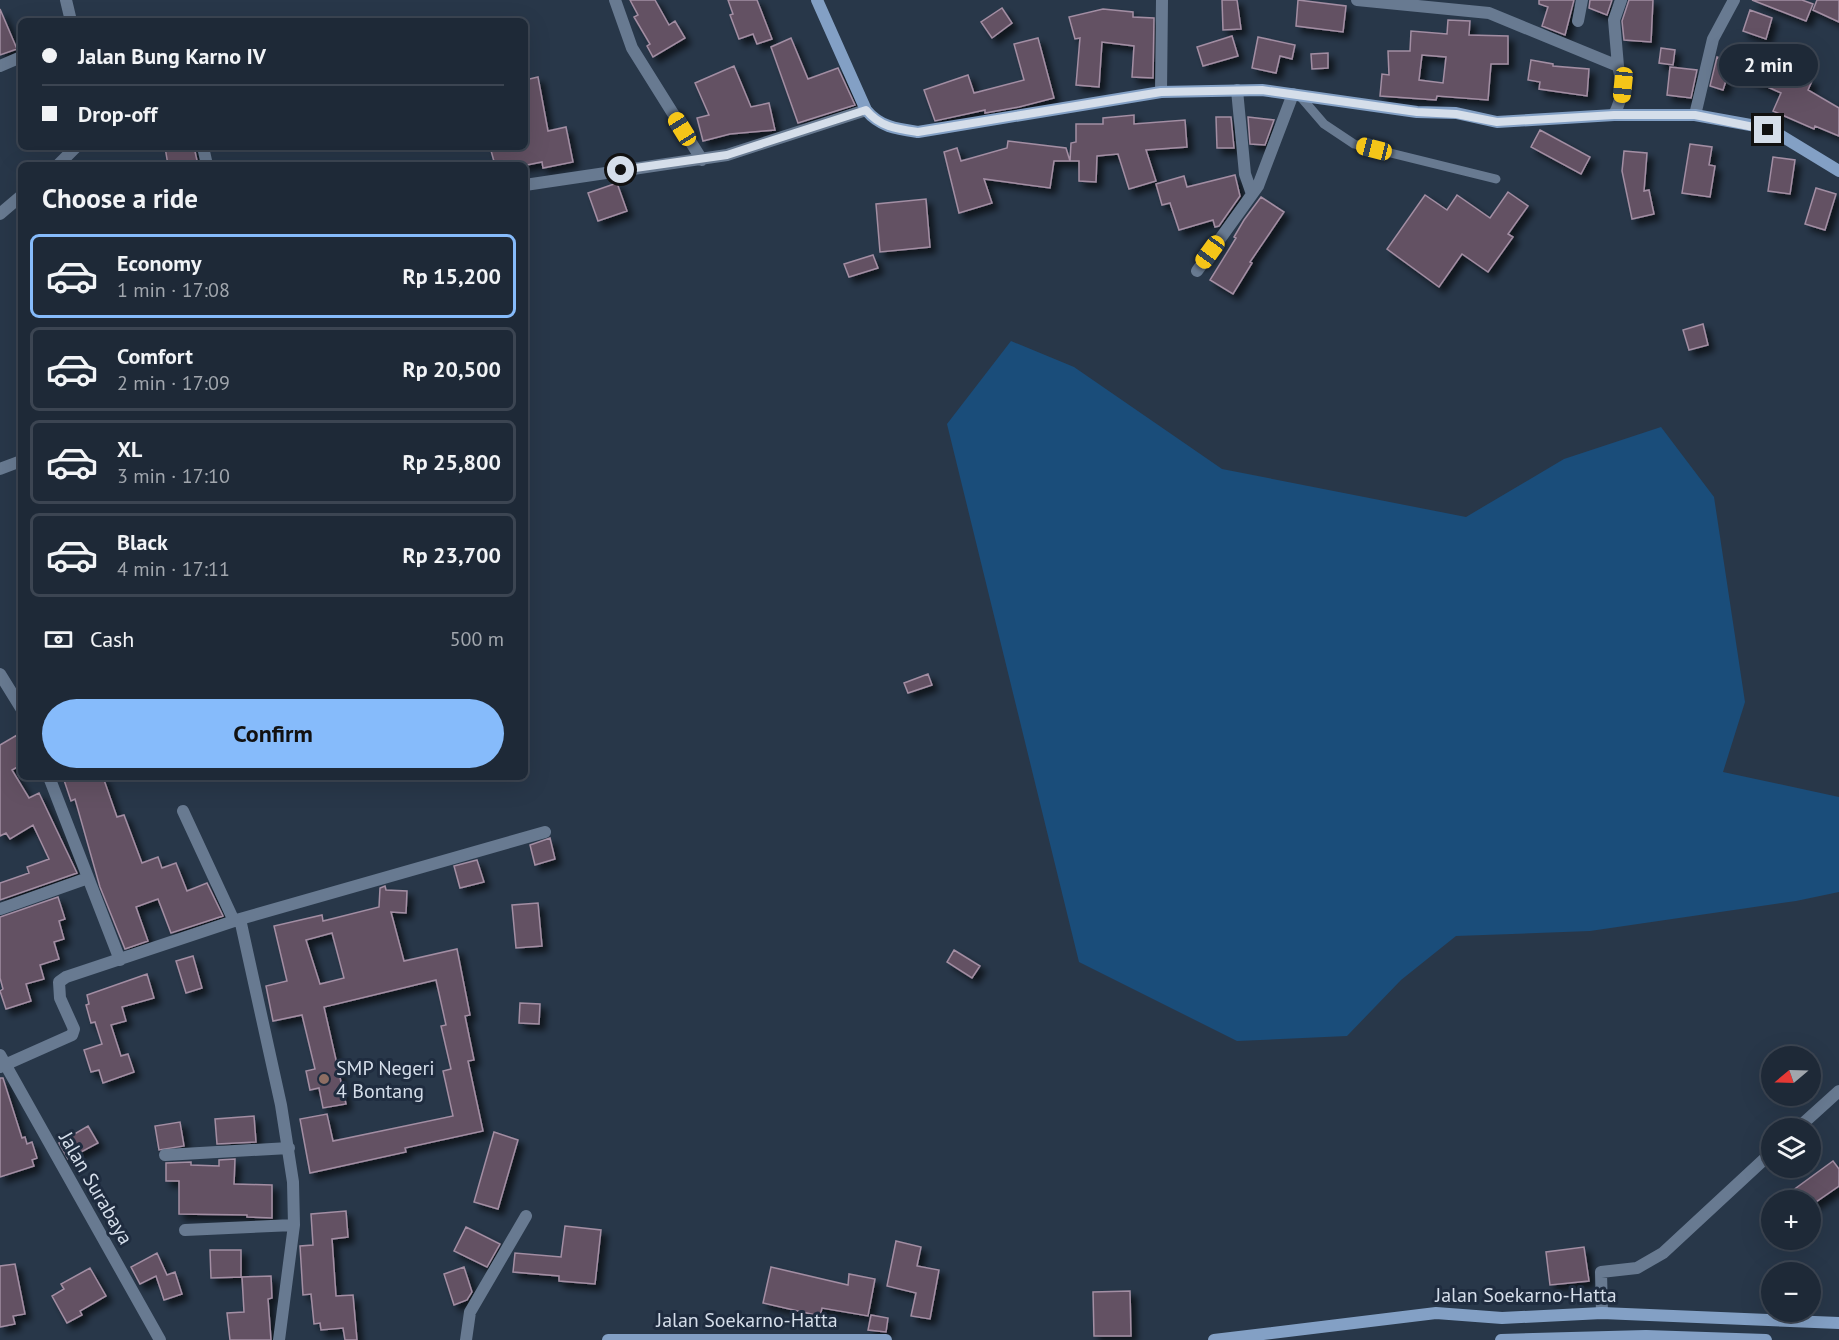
<!DOCTYPE html>
<html lang="en">
<head>
<meta charset="utf-8">
<style>
  body { margin:0; font-family:"PT Sans",sans-serif; background:#26313f; color:#f1f3f6; height:100vh; display:flex; flex-direction:column; font-size:22px; white-space:nowrap }
  * { box-sizing:border-box; margin:0 }
  p { font-size:20px; color:#a1a6ad }
  .icon { flex:none; width:33px; height:33px; fill:none; stroke:currentColor; stroke-width:2; stroke-linecap:round; stroke-linejoin:round }
  .map { position:relative; flex:1; overflow:hidden }
  .panel { position:absolute; left:18px; top:162px; width:510px; height:618px; display:flex; flex-direction:column; background:#1e2937; border-radius:9px; box-shadow:0 6px 24px #0002,0 0 0 2px #3c4552 }
  .panel>* { flex:none }
  .hud { position:absolute; left:18px; top:18px; width:510px; height:132px; border-radius:9px; box-shadow:0 6px 24px #0002,0 0 0 2px #3c4552; display:grid; align-content:center; height:132px; padding:0 24px; background:#1e2937 }
  .needle { width:39px; rotate:251deg }
  .tools { position:absolute; left:1761px; top:1046px; display:grid; gap:12px }
  .tools a { display:grid; place-items:center; width:60px; height:60px; border-radius:50%; background:#1e2937; box-shadow:0 6px 24px #0002,0 0 0 2px #3c4552; font-size:30px }
  .end { position:absolute; width:27px; height:27px; margin:-14px; border:8px solid #d5deea; background:#111; box-shadow:0 0 0 3px #111 }
  .from { border-radius:50% }
  .bubble { position:absolute; height:42px; border-radius:21px; background:#1e2937; box-shadow:0 6px 24px #0002,0 0 0 2px #3c4552; font-size:20px; font-weight:700; line-height:42px; text-align:center }
  .car { position:absolute; width:18px; height:36px; margin:-18px -9px; border-radius:8px; box-shadow:0 0 4px 2px #0007; background:linear-gradient(#f5c518 24%,#345 0 40%,#f5c518 0 76%,#345 0 86%,#f5c518 0) }
  .hud b { display:flex; align-items:center; gap:21px; height:57px; font-size:22px }
  .hud b+b { border-top:2px solid #3c4552 }
  .hud i { width:15px; height:15px; background:#f1f3f6 }
  ul { padding:0; list-style:none }
  li { display:flex; align-items:center; gap:18px; height:84px; margin:0 12px 9px; padding:0 12px; border:3px solid #3c4552; border-radius:9px }
  li div { flex:1 }
  li b { display:block; font-size:22px }
  li em { font-style:normal; font-weight:700 }
  li.current { border-color:#86bbfb }
  li>.icon { width:54px; height:54px; stroke-width:1.5 }
  h2 { padding:0 24px; font-size:27px; line-height:72px }
  .pay { display:flex; align-items:center; gap:15px; height:66px; padding:0 24px; font-size:22px }
  .pay p { margin-inline-start:auto }
  .button { display:flex; gap:12px; margin-top:auto; padding:12px 24px }
  .button a { flex:1; height:69px; border-radius:36px; background:#86bbfb; color:#111; font-size:24px; font-weight:700; line-height:69px; text-align:center }
  .map>svg:first-child { display:block }
  .water { fill:#1a4d7a }
  .building { fill:#635164; stroke:#a38ea3; stroke-width:1.5; fill-rule:evenodd; filter:url(#shadow) }
  .lines { fill:none; stroke-linecap:round; stroke-linejoin:round }
  .lane { stroke:#687a91; stroke-width:9 }
  .street { stroke:#687a91; stroke-width:12 }
  .secondary { stroke:#83a0c5; stroke-width:12 }
  .route { stroke:#d5deea; stroke-width:8 }
  .education-dot { fill:#8d6e63; stroke:#1f2c3f; stroke-width:2 }
  .labels { text-anchor:middle; dominant-baseline:central; stroke-width:6; stroke-linejoin:round; paint-order:stroke }
  .poi-label { font-size:20px; fill:#d5deea; stroke:#1f2c3f; text-anchor:start }
  .street-label { font-size:20px; fill:#d5deea; stroke:#1f2c3f }
</style>
</head>
<body>
<div class="map">
<svg width="1839" height="1340" viewBox="0 0 1839 1340">
  <defs>
    <filter id="shadow"><feDropShadow dx="5.5" dy="5.5" stdDeviation="3" flood-color="#0009"/></filter>
  </defs>
  <rect width="100%" height="100%" fill="#283749"/>
  <path class="water" d="M1011 341 1074 367 1222 469 1466 517 1564 459 1661 427 1714 497 1745 702 1723 772 1839 797V892L1796 901 1590 931 1456 936 1401 980 1347 1036 1237 1041 1079 962 947 424Z"/>
  <path class="building" d="M630 0H655L669 25 675 21 685 38 653 57 647 46 650 44 634 17 638 15Z
    M728 0H757L772 39 757 44 753 34 739 39 730 15 733 14Z
    M1222 0H1237L1241 29 1223 30Z
    M1298 0 1346 6 1343 32 1296 26Z
    M1539 0H1574L1565 35 1542 26 1548 7 1539 4Z
    M1590 0H1612L1607 15 1589 8Z
    M1629 0H1653L1651 42 1624 40 1622 21Z
    M1752 0H1802L1813 4 1806 21Z
    M1817 0H1839V22L1813 10Z
    M1002 8 1012 23 992 38 981 22Z
    M0 9 17 49 0 55Z
    M1103 9 1133 12V17L1154 18 1153 78 1132 77 1134 46 1102 42 1099 87 1076 85 1080 38 1075 39 1069 17Z
    M1750 10 1772 18 1766 39 1743 31Z
    M1448 20 1470 21 1469 35 1508 36V64H1491L1488 100 1437 96 1436 100 1380 96 1382 74 1389 75 1388 51H1410L1411 31 1447 34ZM1422 55 1446 57 1443 83 1419 80Z
    M1232 36 1238 56 1203 66 1197 47Z
    M1258 37 1295 45 1292 59 1280 56 1276 73 1252 68Z
    M791 38 808 79 838 68 855 105 798 123 771 47Z
    M1038 38 1054 98 1019 107 985 113V110L935 121 924 90 968 75 974 93 1024 80 1014 44Z
    M1661 48 1675 50 1673 65 1659 63Z
    M1328 53V68L1312 69 1311 54Z
    M1749 56 1812 81 1808 90 1839 108V136L1815 126 1814 129 1773 111 1781 93 1741 75Z
    M1717 57 1732 62 1723 90 1710 86Z
    M1531 60 1553 64V66L1589 69 1587 96 1539 89 1540 82 1528 80Z
    M734 66 751 107 769 103 775 130 730 134 703 141 697 118 709 115 695 83Z
    M1670 67 1697 70 1691 98 1667 95Z
    M538 77 548 131 566 127 573 162 543 168 542 162 527 165H495L490 147H525V141L528 140 525 126V80Z
    M1134 115V124L1185 120 1187 147 1146 150 1156 181 1129 189 1118 154 1097 156 1096 182 1079 181V161H1070L1071 143 1076 142V124H1103V118Z
    M1216 117H1231L1234 148H1217Z
    M1248 117 1274 120 1265 145 1250 144Z
    M1540 130 1590 157 1581 174 1531 147Z
    M1008 141 1066 148 1070 161H1054L1050 188 984 179 992 203 959 213 944 152 957 148 961 161 1007 148Z
    M1690 144 1712 147 1709 165 1715 166 1710 197 1682 193Z
    M165 147H194L198 165H168Z
    M1624 151 1647 153 1644 191 1649 190 1654 214 1632 219 1622 171Z
    M1773 157 1795 160 1790 194 1768 191Z
    M1235 175 1240 196 1219 226 1215 227 1213 220 1179 230 1170 203 1162 205 1156 184 1184 176 1187 187Z
    M617 183 627 211 598 221 588 193Z
    M1816 188 1836 194 1825 230 1805 224Z
    M1508 192 1528 206 1508 234 1513 237 1488 272 1462 254 1439 287 1387 249 1425 195 1447 210 1457 195 1490 218Z
    M1261 197 1284 212 1250 262 1252 263 1233 294 1210 280 1236 238 1234 237 1244 220Z
    M926 199 930 247 880 252 876 204Z
    M873 255 878 268 849 277 844 264Z
    M1703 324 1708 345 1689 350 1683 330Z
    M928 674 932 685 908 693 904 683Z
    M17 735 21 741V765L12 770 29 798 39 793 77 873 0 900V883L29 873 27 867 49 859 33 825 10 839 6 833 0 836V745Z
    M63 777H103L117 817 124 815 142 863 158 857 162 868 176 863 187 891 207 883 223 916 171 933 158 899 136 907 148 941 125 949 100 887 75 799 71 801Z
    M550 838 555 859 535 865 530 845Z
    M477 860 484 882 460 888 454 866Z
    M385 886 386 890 407 891 406 913 391 912 404 961 457 949 470 1015 465 1016 474 1060 468 1061 483 1131 405 1148 406 1152 310 1173 300 1119 327 1114 333 1141 453 1116 443 1071 451 1069 441 1026 446 1025 436 980 324 1007 346 1104 323 1108 319 1088 310 1090 306 1071 315 1069 302 1015 273 1021 266 986 287 981 274 926 322 915 323 921 379 907 380 888ZM332 933 344 978 320 984 306 940Z
    M58 897 65 919 59 921 64 939 54 942 59 959 40 965 44 979 26 984 31 1001 6 1009 0 991 3 989 0 978V917Z
    M538 903 542 946 516 948 512 905Z
    M954 950 980 966 972 978 947 962Z
    M193 956 202 988 186 993 176 961Z
    M147 974 154 998 122 1007 126 1021 111 1025 121 1056 128 1054 134 1072 103 1083 99 1070 91 1072 84 1050 102 1044 95 1022 91 1023 86 1005 89 1004 87 995Z
    M520 1003 540 1004 539 1024 519 1023Z
    M0 1078H3L22 1138 25 1137 27 1144 32 1142 37 1158 32 1160 34 1166 0 1177Z
    M254 1116 256 1142 217 1144 215 1119Z
    M180 1122 184 1146 159 1150 155 1126Z
    M88 1126 98 1143 68 1159 59 1143Z
    M494 1132 518 1140 498 1209 474 1202Z
    M235 1159 234 1184 272 1185V1218L247 1217V1215L179 1214V1181H166V1163L191 1162V1165L219 1166V1160Z
    M1833 1161 1839 1169V1186L1810 1206V1200H1799L1792 1191Z
    M346 1211 348 1237 332 1239 336 1296 353 1295 357 1340H345L343 1328 321 1330 320 1323 314 1324 311 1294 303 1295 300 1246 313 1245 311 1214Z
    M565 1226 601 1230 595 1284 559 1281V1276L513 1272 515 1253 561 1257Z
    M466 1227 500 1244 487 1267 454 1251Z
    M896 1241 921 1247 917 1266 939 1270 930 1319 911 1316 916 1293 887 1286Z
    M1584 1247 1589 1281 1550 1285 1546 1252Z
    M210 1250H241V1277L211 1278Z
    M157 1253 167 1275 175 1272 182 1294 164 1300 156 1276 140 1284 131 1267Z
    M15 1264 25 1314 13 1316 15 1324 0 1327V1266Z
    M464 1267 472 1292 467 1300 454 1305 444 1274Z
    M771 1267 848 1285 849 1274 875 1279 868 1316 822 1308 820 1316 763 1303Z
    M90 1268 106 1296 80 1311 82 1315 67 1323 52 1296 64 1289 61 1284Z
    M271 1276 272 1298 268 1299 271 1340H230L227 1313 244 1312 242 1277Z
    M1130 1291 1131 1336H1094L1093 1292Z
    M871 1315 888 1318 886 1332 868 1330Z"/>
  <g class="lines">
    <path class="lane" d="M1299 95 1324 124 1354 144 1496 179"/>
    <path class="street" d="M66 0 71 21
      M615 0 632 48 702 160
      M1357 0 1489 13 1618 66C1623 85 1623 97 1614 115
      M1578 21 1582 0
      M0 66 21 57
      M1618 66 1614 20 1621 0
      M1237 90 1245 174 1252 194
      M1161 92 1162 0
      M1695 115 1713 39 1734 0
      M203 147 207 165
      M58 165 76 147
      M525 185 727 155 866 110
      M0 214 21 196
      M1197 271 1258 186 1293 94
      M0 469 21 461
      M0 674 21 708
      M49 777 120 960
      M183 811 234 921
      M0 909 88 878
      M240 919 545 832
      M0 1055 160 1340
      M0 1067 72 1035 74 1029 60 998 59 982 66 977 240 919 281 1105 293 1182 294 1225 279 1340
      M1798 1128 1839 1091
      M165 1155 289 1148
      M185 1230 294 1225
      M1602 1313 1601 1272 1637 1268 1663 1253 1772 1152
      M466 1340 470 1312 526 1216"/>
    <path class="secondary" d="M817 0 866 110C880 127 897 129 918 132L1161 92 1262 90 1417 112 1456 113 1497 122 1614 115H1695L1756 126 1780 135 1839 171
      M608 1340H886
      M1214 1340 1436 1313 1502 1318 1602 1313 1839 1323
      M1501 1340 1646 1336 1766 1340"/>
  </g>
  <g class="lines">
    <path class="route" d="M621 170 727 155 866 110C880 127 897 129 918 132L1161 92 1262 90 1417 112 1456 114 1497 122 1614 115H1695L1768 130"/>
  </g>
  <circle class="education-dot" cx="324" cy="1079" r="6"/>
  <g class="labels">
    <g class="poi-label">
      <text x="336" y="1068">SMP Negeri<tspan x="336" dy="23">4 Bontang</tspan></text>
    </g>
    <g class="street-label">
      <text transform="translate(96 1188) rotate(60)">Jalan Surabaya</text>
      <text x="1526" y="1295">Jalan Soekarno-Hatta</text>
      <text x="747" y="1320">Jalan Soekarno-Hatta</text>
    </g>
  </g>
</svg>
<div class="tools">
<a><svg class="needle" viewBox="-14 -14 28 28"><path d="M0-13l5 13h-10z" fill="#e53935"/><path d="M0 13l5-13h-10z" fill="#a1a6ad"/></svg></a>
<a><svg class="icon" aria-label="layers" viewBox="0 0 24 24"><path d="M12 4l9 5-9 5-9-5zM3 14l9 5 9-5"/></svg></a>
<a>+</a>
<a>−</a>
</div>
<i class="end from" style="left:621px;top:170px"></i>
<i class="end" style="left:1768px;top:130px"></i>
<div class="bubble" style="left:1719px;top:44px;width:99px">2 min</div>
<i class="car" style="left:1623px;top:85px;rotate:186deg"></i>
<i class="car" style="left:682px;top:129px;rotate:328deg"></i>
<i class="car" style="left:1374px;top:149px;rotate:284deg"></i>
<i class="car" style="left:1210px;top:252px;rotate:216deg"></i>
<div class="hud">
<b><i class="from"></i>Jalan Bung Karno IV</b>
<b><i></i>Drop-off</b>
</div>
<section class="panel">
<h2>Choose a ride</h2>
<ul>
<li class="current"><svg class="icon" aria-label="car" viewBox="0 0 24 24"><path d="M5 17H2v-5l4-1 3-4h7l3 4 3 1v5h-3M9 17h6M6 11h13"/><circle cx="7" cy="17" r="2"/><circle cx="17" cy="17" r="2"/></svg><div><b>Economy</b><p>1 min · 17:08</p></div><em>Rp 15,200</em></li>
<li><svg class="icon" aria-label="car" viewBox="0 0 24 24"><path d="M5 17H2v-5l4-1 3-4h7l3 4 3 1v5h-3M9 17h6M6 11h13"/><circle cx="7" cy="17" r="2"/><circle cx="17" cy="17" r="2"/></svg><div><b>Comfort</b><p>2 min · 17:09</p></div><em>Rp 20,500</em></li>
<li><svg class="icon" aria-label="car" viewBox="0 0 24 24"><path d="M5 17H2v-5l4-1 3-4h7l3 4 3 1v5h-3M9 17h6M6 11h13"/><circle cx="7" cy="17" r="2"/><circle cx="17" cy="17" r="2"/></svg><div><b>XL</b><p>3 min · 17:10</p></div><em>Rp 25,800</em></li>
<li><svg class="icon" aria-label="car" viewBox="0 0 24 24"><path d="M5 17H2v-5l4-1 3-4h7l3 4 3 1v5h-3M9 17h6M6 11h13"/><circle cx="7" cy="17" r="2"/><circle cx="17" cy="17" r="2"/></svg><div><b>Black</b><p>4 min · 17:11</p></div><em>Rp 23,700</em></li>
</ul>
<div class="pay"><svg class="icon" aria-label="cash" viewBox="0 0 24 24"><path d="M3 7h18v10H3z"/><circle cx="12" cy="12" r="2"/></svg>Cash<p>500 m</p></div>
<div class="button"><a>Confirm</a></div>
</section>
</div>
</body>
</html>
